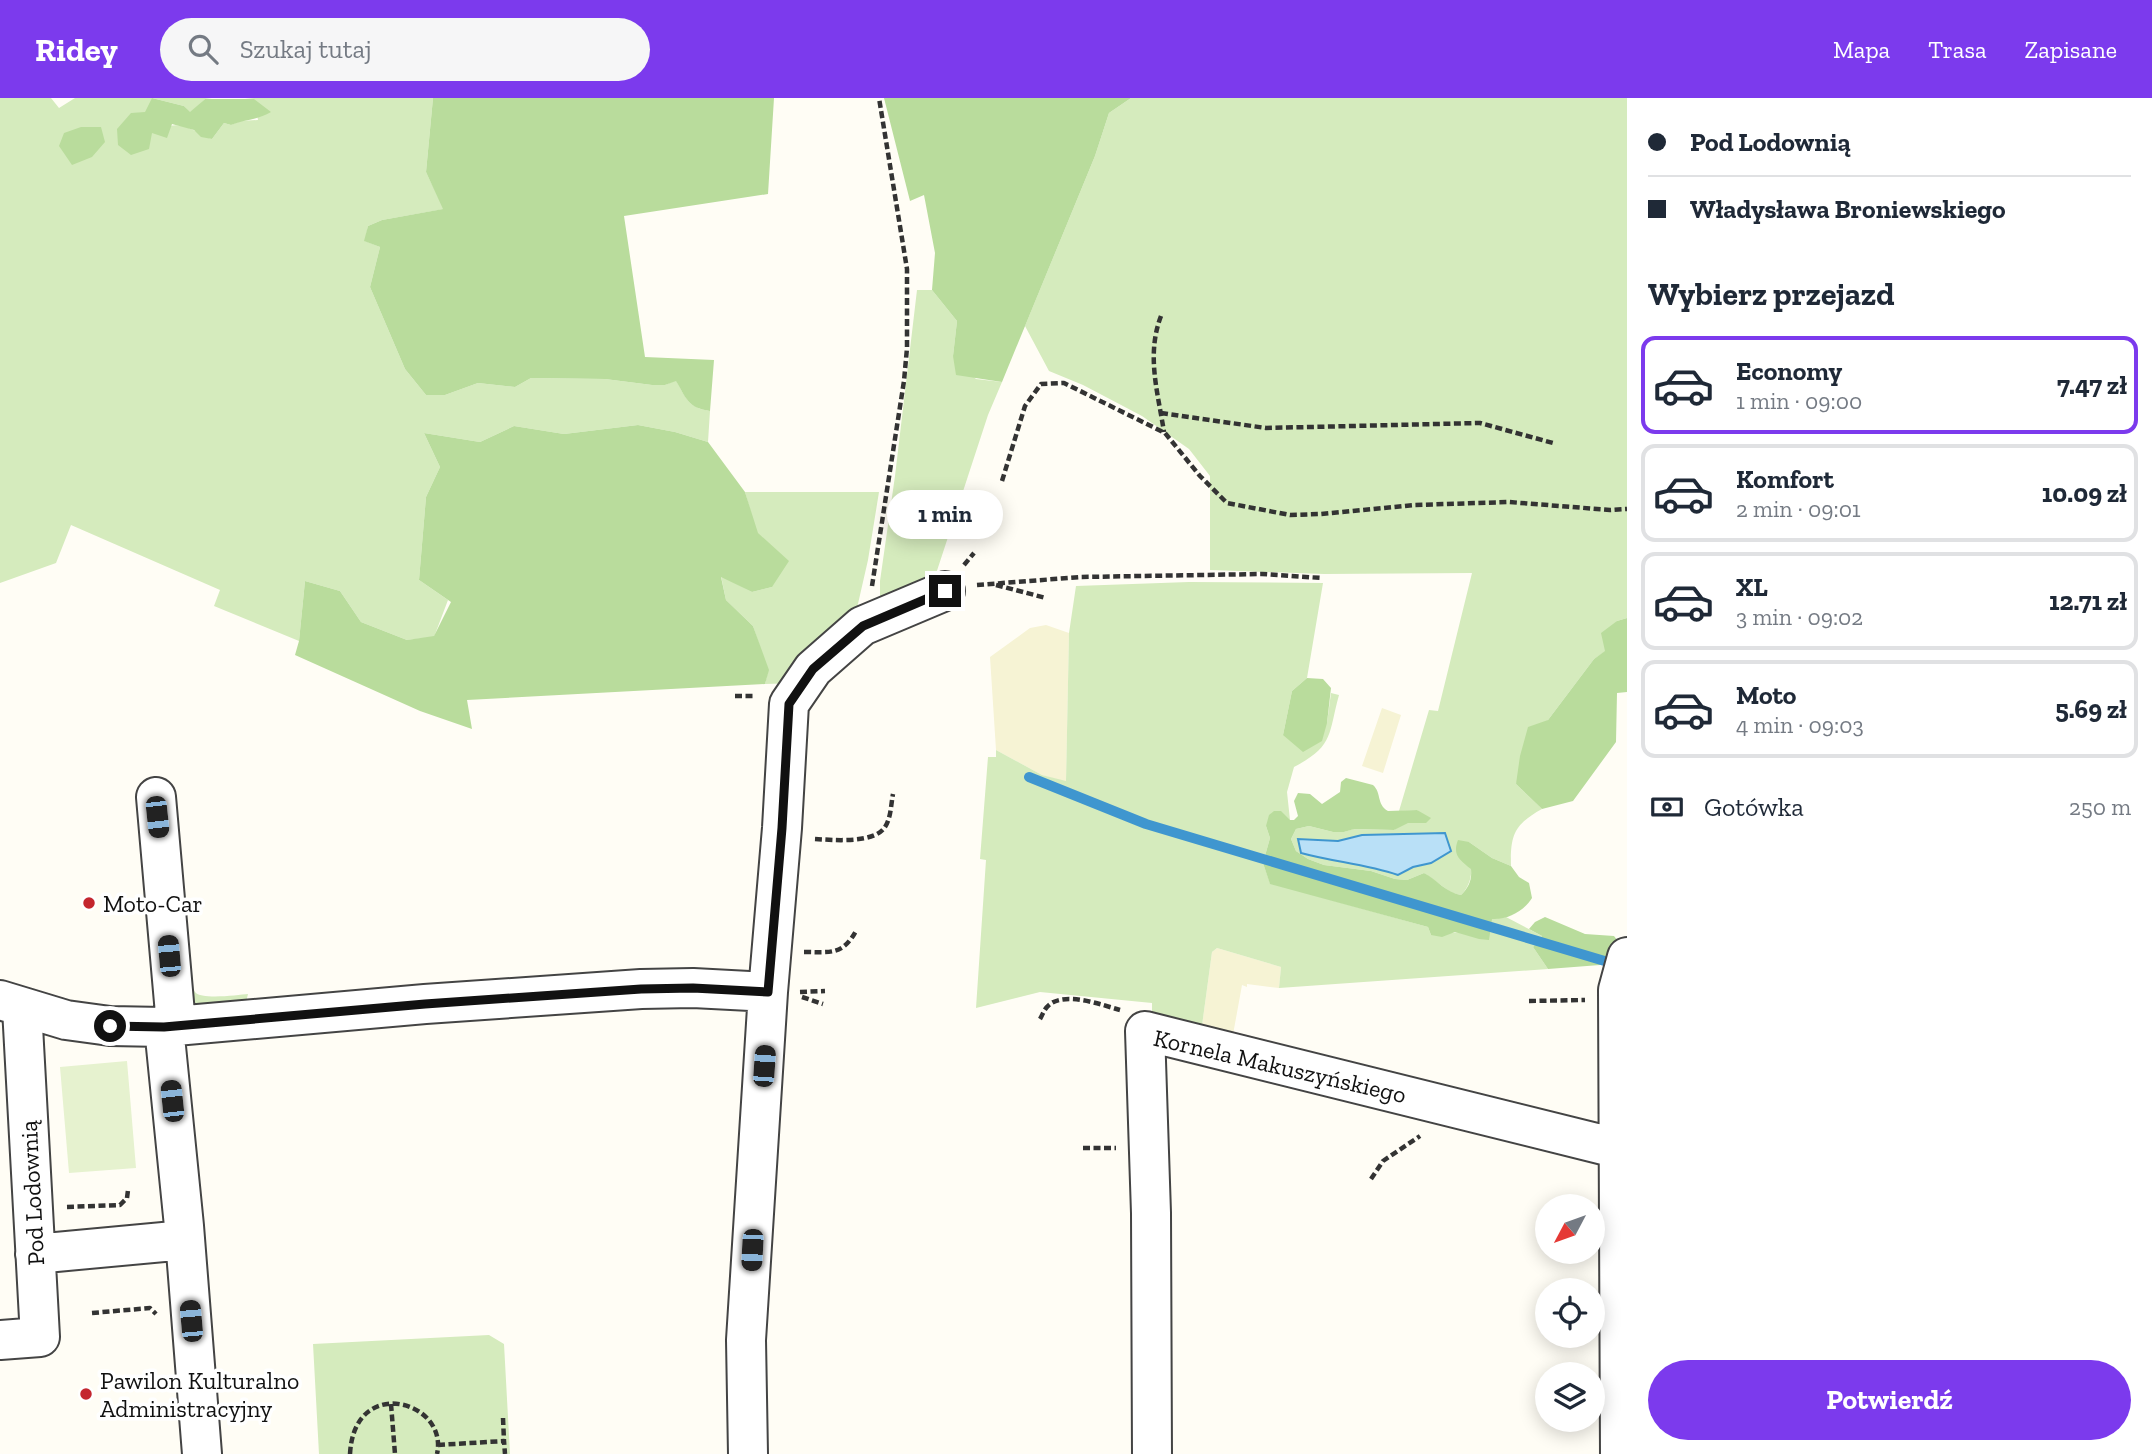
<!DOCTYPE html>
<html lang="pl">
<head>
<meta charset="utf-8">
<style>
  body { margin:0; font-family:"Zilla Slab",serif; background:#f6f6f7; color:#1f2937; height:100vh; display:flex; flex-direction:column; font-size:26px; white-space:nowrap }
  * { box-sizing:border-box; margin:0 }
  p { font-size:23px; color:#747a83 }
  .icon { flex:none; width:38px; height:38px; fill:none; stroke:currentColor; stroke-width:2; stroke-linecap:round; stroke-linejoin:round }
  .map { position:relative; flex:1; overflow:hidden }
  .details { display:flex; flex-direction:column; background:#fff; width:525px }
  .details>* { flex:none }
  .hud { display:grid; align-content:center; height:154px; padding:0 21px; background:#fff }
  .needle { width:46px; rotate:229deg }
  .controls { position:absolute; left:1535px; top:1096px; display:grid; gap:14px }
  .controls a { display:grid; place-items:center; width:70px; height:70px; border-radius:50%; background:#fff; box-shadow:0 4px 18px #0003; font-size:35px }
  .end { position:absolute; width:32px; height:32px; margin:-16px; border:9px solid #111; background:#fff; box-shadow:0 0 0 4px #fff }
  .from { border-radius:50% }
  .bubble { position:absolute; height:49px; border-radius:24px; background:#fff; box-shadow:0 4px 18px #0003; font-size:23px; font-weight:800; line-height:49px; text-align:center }
  .car { position:absolute; width:21px; height:42px; margin:-21px -10px; border-radius:9px; box-shadow:0 0 5px 2px #0007; background:linear-gradient(#222 24%,#8ab4d8 0 40%,#222 0 76%,#8ab4d8 0 86%,#222 0) }
  .hud b { display:flex; align-items:center; gap:24px; height:66px; font-size:26px }
  .hud b+b { border-top:2px solid #e0e1e3 }
  .hud i { width:18px; height:18px; background:#1f2937 }
  ul { padding:0; list-style:none }
  li { display:flex; align-items:center; gap:21px; height:98px; margin:0 14px 10px; padding:0 7px; border:4px solid #e0e1e3; border-radius:14px }
  li div { flex:1 }
  li b { display:block; font-size:26px }
  li em { font-style:normal; font-weight:800 }
  li.selected { border-color:#7c3aed }
  li>.icon { width:63px; height:63px; stroke-width:1.5 }
  h2 { padding:0 21px; font-size:32px; line-height:84px }
  .pay { display:flex; align-items:center; gap:18px; height:77px; padding:0 21px; font-size:26px }
  .pay p { margin-inline-start:auto }
  .button { display:flex; gap:14px; margin-top:auto; padding:14px 21px }
  .button a { flex:1; height:80px; border-radius:42px; background:#7c3aed; color:#fff; font-size:28px; font-weight:800; line-height:80px; text-align:center }
  header { display:flex; align-items:center; gap:42px; box-sizing:border-box; height:98px; padding:0 35px; background:#7c3aed; color:#fff }
  header strong { font-size:33px }
  nav { display:flex; gap:38px; margin-inline-start:auto; font-size:24px }
  .search { width:490px; height:63px; background:#f6f6f7; display:flex; align-items:center; gap:18px; box-sizing:border-box; padding:0 24px; border-radius:38px; color:#747a83; font-size:26px }
  main { display:flex; flex:1; min-height:0 }
  .map>svg:first-child { display:block }
  .farmland { fill:#f6f3d4 }
  .green { fill:#d5ebbd }
  .forest { fill:#b9dc9c }
  .pitch { fill:#e6f2cf }
  .water { fill:#b9e0f7; stroke:#3f96cf; stroke-width:2 }
  .lines { fill:none; stroke-linecap:round; stroke-linejoin:round }
  .stream { stroke:#3f96cf; stroke-width:10 }
  .minor-casing { stroke:#444; stroke-width:42 }
  .path { stroke:#333; stroke-width:4.5; stroke-dasharray:7 3.5; stroke-linecap:butt }
  .minor { stroke:#fff; stroke-width:38 }
  .route { stroke:#111; stroke-width:9 }
  .poi-dot { fill:#c4262e; stroke:#fff; stroke-width:2.5 }
  .labels { text-anchor:middle; dominant-baseline:central; stroke-width:7; stroke-linejoin:round; paint-order:stroke }
  .poi-label { font-size:24px; fill:#111; stroke:#fff; text-anchor:start }
  .street-label { font-size:24px; fill:#111; stroke:#fff }
</style>
</head>
<body>
<header>
<strong>Ridey</strong>
<div class="search"><svg class="icon" aria-label="search" viewBox="0 0 24 24"><circle cx="10" cy="10" r="6"/><path d="M15 15l6 6"/></svg>Szukaj tutaj</div>
<nav><a>Mapa</a><a>Trasa</a><a>Zapisane</a></nav>
</header>
<main>
<div class="map">
<svg width="1627" height="1356" viewBox="0 0 1627 1356">
  <rect width="100%" height="100%" fill="#fffdf5"/>
  <path class="farmland" d="M1046 527 1069 535 1066 684 1042 677 996 652 990 559 1030 530Z
    M1382 610 1401 617 1383 675 1362 668Z
    M1217 850 1281 869 1279 890 1247 886V889L1242 887 1232 942 1201 935 1212 854Z"/>
  <path class="green" d="M0 0H51L59 10 75 0H212L205 1 190 15 184 8 152 0V34C166 28 176 24 191 31 199 34 203 39 212 41L224 25 231 27 240 23 258 22 254 1 245 0H433L426 74 444 111 382 122 368 128 365 143 380 149 370 189 405 271 426 297H445L478 285 515 289 531 280 605 281 652 287H665L676 282C686 301 689 310 710 313L708 344 675 334 638 327 564 336 514 328 480 344 424 335 440 369 426 399 419 482 448 502 434 539 407 542 361 524 340 493 305 483 299 543 214 508 220 492 71 427 56 465 0 485Z
    M1131 0H1627V520L1617 523 1606 553 1594 561 1548 622 1516 686 1542 711C1515 726 1510 736 1511 768L1492 760 1469 744C1471 763 1476 782 1461 797L1452 795 1424 775 1407 782 1395 781 1371 773 1324 767 1308 761 1296 753 1291 741 1296 731 1309 728 1333 734H1344L1353 731 1394 732 1418 712 1399 713 1429 612 1438 613 1472 475 1324 476 1210 472V378L1189 351 1142 318 1083 287 1049 273 1025 228 1095 58 1109 15Z
    M917 192H932L957 223 953 258 976 281 1002 284 988 317 931 491 894 510 880 499V483L895 378Z
    M745 394H879L868 462 852 532 799 585 765 586 768 573 753 528 726 502 721 478 752 494 772 489Z
    M1189 484 1323 485 1307 580 1292 593 1283 637 1327 625 1331 595 1339 597C1328 637 1334 648 1294 669L1287 694 1290 722 1266 728 1270 740 1263 765 1270 785 1428 829 1431 837 1460 834 1492 821 1506 819 1542 838 1533 849 1548 871 1279 890 1281 869 1217 850 1212 854 1201 935 1152 923V905L1040 894 976 910 986 762 980 761 988 659H996V652L1042 677 1066 683 1069 535 1076 488Z
    M192 876C193 881 192 890 195 894 201 902 238 897 248 896L246 904 192 907 181 881Z
    M489 1237 504 1246 510 1356H319L313 1246Z"/>
  <path class="forest" d="M152 0 184 8 190 14 205 1H254L271 14C258 22 245 21 231 27L224 25 212 41 201 39 194 32 172 26 167 40 152 35 149 51 131 57 118 47 117 31 131 15 145 14Z
    M433 0H774L768 96 624 118 645 259 714 262 710 313C688 310 686 300 676 283L665 287H652L605 281 531 280 515 289 478 285 445 297H426L405 271 370 189 380 149 364 143 368 128 382 122 443 111 426 74Z
    M884 0H1131L1109 15 1095 58 1002 284 956 277 953 258 957 223 932 192 935 155 924 97 910 103Z
    M81 29H101L105 44 92 59 72 67 59 48 64 35Z
    M638 327 675 334 708 344 745 394 758 435 789 463 772 489 752 494 721 479 726 502 753 528 769 572 765 586 467 602 472 631 420 613 295 557 299 543 305 483 340 493 361 524 407 542 434 538 451 504 419 482 426 399 440 369 424 335 480 344 514 328 564 336Z
    M1627 520V594L1617 595 1616 644 1573 703 1542 711 1516 686 1520 658 1528 629 1548 622 1594 561 1605 553 1601 535 1617 523Z
    M1307 580 1323 581 1331 590 1327 625 1322 643 1303 654 1283 637 1292 593Z
    M1346 680 1373 687C1382 695 1376 706 1388 713L1417 712 1431 720 1426 725H1408L1394 732 1354 731 1344 734H1333L1309 728 1296 731 1291 741 1296 753 1308 761 1324 767 1371 773 1395 781 1407 782 1424 775C1437 782 1447 795 1461 797 1469 789 1472 782 1471 771 1460 762 1452 757 1458 742L1469 744 1492 760 1511 768 1519 779 1529 785 1532 800C1524 813 1508 822 1492 821L1489 842 1479 841 1455 834 1442 839 1431 837 1428 829 1270 786 1263 765 1270 740 1266 728 1269 717 1274 713H1281L1290 722H1294L1298 718 1294 703 1298 695 1310 696 1322 706 1340 694 1341 684Z
    M1545 819 1585 836 1614 838 1621 847 1600 867 1548 871 1533 849 1542 838 1529 831 1535 824Z"/>
  <path class="pitch" d="M127 963 136 1070 69 1075 60 969Z"/>
  <path class="water" d="M1445 735 1451 753 1431 765 1413 769 1398 777C1365 766 1334 764 1301 755L1298 741 1338 743 1362 737Z"/>
  <g class="lines">
    <path class="stream" d="M1029 679 1146 726 1618 867"/>
    <defs>
      <path id="minor" d="M156 699 176 927
        M0 902 66 922 110 928 164 929 425 906 641 891 693 890 768 894
        M164 929 184 1128 202 1356
        M35 1156 185 1142
        M0 1242 40 1239 22 910
        M748 1356 746 1242 768 894 782 730 789 606 813 571 862 528 945 493
        M1152 1356 1151 1115 1145 933 1620 1051
        M1620 1356 1618 892 1627 859"/>
    </defs>
    <use href="#minor" class="minor-casing"/>
    <path class="path" d="M1161 218C1146 257 1158 295 1164 334
      M1161 315 1266 330 1480 325 1553 345
      M1002 383 1025 308 1041 286 1064 285 1165 335 1200 378 1227 405 1290 417 1321 416 1415 407 1509 404 1610 412 1627 411
      M964 467 974 455
      M977 487 1081 479 1262 476 1322 480
      M996 487 1046 500
      M872 488 904 283 907 250V171L879 0
      M735 598H756
      M815 741C833 742 874 746 885 729 891 720 891 706 893 696
      M804 854C831 854 843 858 857 831
      M800 894 825 893
      M802 899 823 906
      M1529 903 1585 902
      M1040 921C1043 916 1044 911 1049 907 1065 893 1102 907 1120 912
      M1083 1050H1116
      M1371 1081 1383 1063 1420 1038
      M67 1109 120 1107 127 1100 128 1092
      M92 1215 150 1210 156 1216
      M391 1306 395 1356
      M503 1320 504 1343
      M438 1347 504 1343 505 1356
      M350 1356C354 1276 449 1303 437 1356"/>
    <use href="#minor" class="minor"/>
  </g>
  <g class="lines">
    <path class="route" d="M110 928 164 929 425 906 641 891 693 890 768 894 782 730 789 606 813 571 863 528 945 493"/>
  </g>
  <g class="poi-dot">
    <circle cx="89" cy="805" r="7"/>
    <circle cx="86" cy="1296" r="7"/>
  </g>
  <g class="labels">
    <g class="poi-label">
      <text x="103" y="805">Moto-Car</text>
      <text x="100" y="1282">Pawilon Kulturalno<tspan x="100" dy="28">Administracyjny</tspan></text>
    </g>
    <g class="street-label">
      <text transform="translate(1280 968) rotate(13)">Kornela Makuszyńskiego</text>
      <text transform="translate(32 1095) rotate(-93)">Pod Lodownią</text>
    </g>
  </g>
</svg>
<div class="controls">
<a><svg class="needle" viewBox="-14 -14 28 28"><path d="M0-13l5 13h-10z" fill="#e53935"/><path d="M0 13l5-13h-10z" fill="#747a83"/></svg></a>
<a><svg class="icon" aria-label="locate" viewBox="0 0 24 24"><circle cx="12" cy="12" r="6"/><path d="M12 2v4M12 18v4M2 12h4M18 12h4"/></svg></a>
<a><svg class="icon" aria-label="layers" viewBox="0 0 24 24"><path d="M12 4l9 5-9 5-9-5zM3 14l9 5 9-5"/></svg></a>
</div>
<i class="end from" style="left:110px;top:928px"></i>
<i class="end" style="left:945px;top:493px"></i>
<div class="bubble" style="left:887px;top:392px;width:116px">1 min</div>
<i class="car" style="left:157px;top:719px;rotate:174deg"></i>
<i class="car" style="left:169px;top:858px;rotate:355deg"></i>
<i class="car" style="left:764px;top:968px;rotate:4deg"></i>
<i class="car" style="left:172px;top:1003px;rotate:354deg"></i>
<i class="car" style="left:752px;top:1152px;rotate:183deg"></i>
<i class="car" style="left:191px;top:1223px;rotate:355deg"></i>
</div>
<section class="details">
<div class="hud">
<b><i class="from"></i>Pod Lodownią</b>
<b><i></i>Władysława Broniewskiego</b>
</div>
<h2>Wybierz przejazd</h2>
<ul>
<li class="selected"><svg class="icon" aria-label="car" viewBox="0 0 24 24"><path d="M5 17H2v-5l4-1 3-4h7l3 4 3 1v5h-3M9 17h6M6 11h13"/><circle cx="7" cy="17" r="2"/><circle cx="17" cy="17" r="2"/></svg><div><b>Economy</b><p>1 min · 09:00</p></div><em>7.47 zł</em></li>
<li><svg class="icon" aria-label="car" viewBox="0 0 24 24"><path d="M5 17H2v-5l4-1 3-4h7l3 4 3 1v5h-3M9 17h6M6 11h13"/><circle cx="7" cy="17" r="2"/><circle cx="17" cy="17" r="2"/></svg><div><b>Komfort</b><p>2 min · 09:01</p></div><em>10.09 zł</em></li>
<li><svg class="icon" aria-label="car" viewBox="0 0 24 24"><path d="M5 17H2v-5l4-1 3-4h7l3 4 3 1v5h-3M9 17h6M6 11h13"/><circle cx="7" cy="17" r="2"/><circle cx="17" cy="17" r="2"/></svg><div><b>XL</b><p>3 min · 09:02</p></div><em>12.71 zł</em></li>
<li><svg class="icon" aria-label="car" viewBox="0 0 24 24"><path d="M5 17H2v-5l4-1 3-4h7l3 4 3 1v5h-3M9 17h6M6 11h13"/><circle cx="7" cy="17" r="2"/><circle cx="17" cy="17" r="2"/></svg><div><b>Moto</b><p>4 min · 09:03</p></div><em>5.69 zł</em></li>
</ul>
<div class="pay"><svg class="icon" aria-label="cash" viewBox="0 0 24 24"><path d="M3 7h18v10H3z"/><circle cx="12" cy="12" r="2"/></svg>Gotówka<p>250 m</p></div>
<div class="button"><a>Potwierdź</a></div>
</section>
</main>
</body>
</html>
